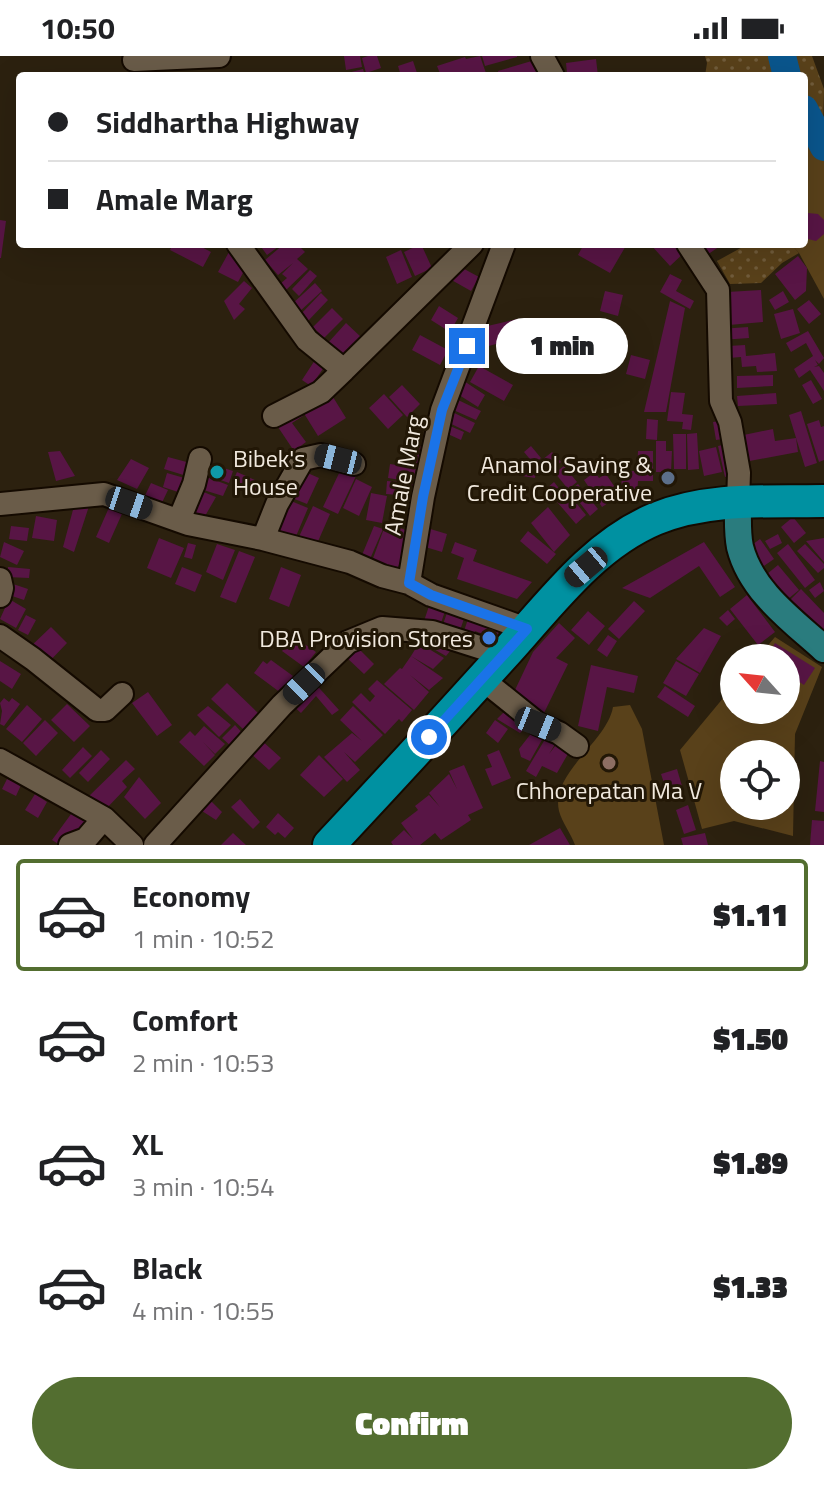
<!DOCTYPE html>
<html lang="en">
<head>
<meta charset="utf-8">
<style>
  body { margin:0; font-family:"Titillium Web",sans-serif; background:#f2f2f2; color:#202124; height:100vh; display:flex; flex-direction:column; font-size:30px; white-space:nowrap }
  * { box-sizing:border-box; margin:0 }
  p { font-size:26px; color:#757577 }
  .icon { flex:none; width:44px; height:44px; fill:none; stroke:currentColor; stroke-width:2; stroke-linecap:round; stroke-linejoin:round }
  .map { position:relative; height:789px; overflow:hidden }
  .sheet { display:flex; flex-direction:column; background:#fff; flex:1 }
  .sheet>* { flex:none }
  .banner { position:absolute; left:16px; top:16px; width:792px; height:176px; border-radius:8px; box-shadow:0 8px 32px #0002; display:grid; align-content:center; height:176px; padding:0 32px; background:#fff }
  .needle { width:52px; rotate:297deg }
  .fabs { position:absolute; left:720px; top:588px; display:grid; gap:16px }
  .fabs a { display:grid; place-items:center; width:80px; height:80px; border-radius:50%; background:#fff; box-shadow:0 8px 32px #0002; font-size:40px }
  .end { position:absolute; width:36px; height:36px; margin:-18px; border:10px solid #1a73e8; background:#fff; box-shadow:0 0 0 4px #fff }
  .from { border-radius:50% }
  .bubble { position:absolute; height:56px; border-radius:28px; background:#fff; box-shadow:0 8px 32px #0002; font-size:26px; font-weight:800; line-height:56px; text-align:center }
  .car { position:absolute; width:24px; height:48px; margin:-24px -12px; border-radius:10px; box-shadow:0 0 6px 2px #0007; background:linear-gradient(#222 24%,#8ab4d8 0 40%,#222 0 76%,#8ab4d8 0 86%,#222 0) }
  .banner b { display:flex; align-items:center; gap:28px; height:76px; font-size:30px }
  .banner b+b { border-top:2px solid #e0e0e0 }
  .banner i { width:20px; height:20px; background:#202124 }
  ul { padding:14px 0 0; list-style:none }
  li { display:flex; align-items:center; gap:24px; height:112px; margin:0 16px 12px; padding:0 16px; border:4px solid transparent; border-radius:8px }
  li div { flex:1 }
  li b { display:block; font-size:30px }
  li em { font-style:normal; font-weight:800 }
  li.current { border-color:#536e30 }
  li>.icon { width:72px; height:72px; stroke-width:1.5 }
  .primary-button { display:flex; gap:16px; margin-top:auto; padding:16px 32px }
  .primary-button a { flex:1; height:92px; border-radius:48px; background:#536e30; color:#fff; font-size:32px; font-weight:800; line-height:92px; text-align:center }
  .status { display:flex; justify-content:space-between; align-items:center; height:56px; padding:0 40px; background:#fff; direction:ltr }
  .status svg { height:22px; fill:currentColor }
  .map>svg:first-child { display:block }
  .grass { fill:url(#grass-dots) }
  .park { fill:#59411a; fill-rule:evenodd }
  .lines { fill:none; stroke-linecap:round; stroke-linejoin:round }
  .river { stroke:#0a568d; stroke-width:28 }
  .building { fill:#581545 }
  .minor-casing { stroke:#140a00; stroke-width:26 }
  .major-casing { stroke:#140a00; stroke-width:30 }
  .highway-casing { stroke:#140a00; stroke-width:36 }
  .minor { stroke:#6a5c49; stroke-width:22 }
  .major { stroke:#2a7c7e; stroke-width:26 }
  .highway { stroke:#0091a1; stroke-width:32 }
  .route { stroke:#1a73e8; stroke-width:10 }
  .culture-dot { fill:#0f9aa8; stroke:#221706; stroke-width:3 }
  .service-dot { fill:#5c6f8a; stroke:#221706; stroke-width:3 }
  .shop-dot { fill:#3f7fe0; stroke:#221706; stroke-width:3 }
  .education-dot { fill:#8d6e63; stroke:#221706; stroke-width:3 }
  .labels { text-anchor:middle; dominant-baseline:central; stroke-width:6; stroke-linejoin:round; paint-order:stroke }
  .poi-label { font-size:24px; fill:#f1e9de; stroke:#221706; text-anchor:end }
  .street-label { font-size:24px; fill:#f1e9de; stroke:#221706 }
</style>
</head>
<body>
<div class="status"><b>10:50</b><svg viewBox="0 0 49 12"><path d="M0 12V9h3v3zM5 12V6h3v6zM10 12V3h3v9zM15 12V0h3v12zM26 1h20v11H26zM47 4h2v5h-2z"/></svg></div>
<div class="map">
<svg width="824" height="789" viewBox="0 0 824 789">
  <defs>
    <pattern id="grass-dots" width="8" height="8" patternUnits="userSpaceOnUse" patternTransform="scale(2)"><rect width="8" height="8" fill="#59411a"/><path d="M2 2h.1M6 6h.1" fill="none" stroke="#715c3b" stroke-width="1.8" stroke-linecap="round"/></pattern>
  </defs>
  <rect width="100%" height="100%" fill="#2c210f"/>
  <path class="grass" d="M705 0H773L781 20H705L707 7Z
    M784 0H812L824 33 823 78 815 48 804 37V20H790Z
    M748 188H791L799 197 782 207 761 227 730 228 717 205Z"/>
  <path class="park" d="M824 77V243L799 197 791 188H804V92Z
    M775 581 822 611 795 678 793 780 734 765 702 773 680 694 734 629V654H786V602H757ZM734 698H786V750H734Z
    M630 649 642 673 664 789H575C571 778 562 766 559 755 550 717 607 686 613 651Z"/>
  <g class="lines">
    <path class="river" d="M782 0 787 20
      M804 53 824 91"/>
  </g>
  <path class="building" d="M344 0H360L362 11 346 14Z
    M368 0H377L381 12 366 17 362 2Z
    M480 0 487 20H441L437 10 465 1 466 3Z
    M482 0H517V1L485 10Z
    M596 3 598 20 567 17 566 7Z
    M535 4 540 20H499L498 15Z
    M413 5 418 20H401L398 10Z
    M363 13 365 20H340V19Z
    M808 157 818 158 824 164V178L816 185 804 182V159Z
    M0 164 6 165 1 202H0Z
    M173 188H196L211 196 203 211 170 194Z
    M259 188H282L267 199Z
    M284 188H297L305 196 297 203 308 213 286 234 280 228 287 222 282 218 293 207 278 219 265 204Z
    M421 188 432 212 415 220 404 196Z
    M584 188H627L610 217 578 199Z
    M650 188H677L685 196 670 210Z
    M699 188H723L707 199Z
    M401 194 412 221 397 228 386 201Z
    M229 196 249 206 238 226 218 216Z
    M798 200 807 212 806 235 795 244 775 218Z
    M455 208 479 221 471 235 448 222Z
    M310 214 317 220 299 240 292 233Z
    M670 218 682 224 676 235 694 245 690 253 660 236Z
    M244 225 252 232 239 248 245 253 234 264 224 245Z
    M315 227 322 235 299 256 292 248Z
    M761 234 763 266 729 269 727 236Z
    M605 235 623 239 618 260 600 255Z
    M783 235 789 246 775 254 769 244Z
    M321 237 328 244 307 266 300 259Z
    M809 244 821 258 809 268 797 253Z
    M670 245 685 252 666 356H644Z
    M439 250 458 262 450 276 431 264Z
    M332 252 343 263 324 282 313 271Z
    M793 253 800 277 781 283 774 258Z
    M517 263 518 282 485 291 479 272Z
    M346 267 361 281 342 301 327 288Z
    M748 271 749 282 721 284 720 273Z
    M808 275 824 302 819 308 815 304 818 309 814 311 819 310 824 317V335L810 314 799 322 794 313 813 300 806 287 791 296 786 287Z
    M420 279 448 294 440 309 412 294Z
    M745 289 746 300 775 297 777 315 757 316 756 310 742 311 741 301 729 302 728 290Z
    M631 299 650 304 645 323 626 318Z
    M317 301 327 307 311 330 302 324Z
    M479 310 513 329 504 345 470 326Z
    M773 319V330L737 332V320Z
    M811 324 822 343 813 348 802 329Z
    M464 325 485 339 478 351 456 337Z
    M402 329 420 348 407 361 389 341Z
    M328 333 346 362 318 380 300 351Z
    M671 336 685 337 682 358 693 359 691 374 682 373 683 366 667 365Z
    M776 337 777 348 738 350 737 340Z
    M384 338 403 359 388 373 369 352Z
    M456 343 481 355 476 364 451 353Z
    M295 350 303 360 292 367 306 386 294 395 274 365Z
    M448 354 475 367 470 377 443 364Z
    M801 355 817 407 805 411 789 359Z
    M647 363 658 364 657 384 646 383Z
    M726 364 729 382 716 384 713 366Z
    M819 364 821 371 824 370V404L819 406 807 368Z
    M443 367 464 376 461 384 439 374Z
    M773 373 775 385 796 382 798 396 739 407 734 381Z
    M697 377 699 413 688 414 687 378Z
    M673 378H686V413H674Z
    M656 385H666V395H672L671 416H656Z
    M409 386 425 389 420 411 404 407Z
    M727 388 734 419 725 421 718 390Z
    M531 390 541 402 534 408 524 396Z
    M716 391 722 416 704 420 699 395Z
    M60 395 75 420 56 425 48 396Z
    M638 395H653V425H638L637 440 621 439 622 415H637Z
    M552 396 561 406 550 414 542 404Z
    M168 401 194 408 190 421 164 413Z
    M131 403 149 412 137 433 117 424Z
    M205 406 233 415 229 427 201 417Z
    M390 408 416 412 414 426 388 422Z
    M564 410 577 426 568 433 555 417Z
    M517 412 536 415 535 422 516 419Z
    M341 413 356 420 338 458 323 451Z
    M303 415 319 422 307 448 292 442Z
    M237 416 268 430 264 440 232 427Z
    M595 416 599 422 606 418 620 439 602 451 584 424Z
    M167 417 188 423 184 438 163 431Z
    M201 419 228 429 223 440 197 432Z
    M356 423 372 431 359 460 343 452Z
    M387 425 414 427 413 440 386 438Z
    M554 426 569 445 572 442 586 459 576 468 546 433Z
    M151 427 168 434 158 455 141 448Z
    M578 428 598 453 590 460 570 434Z
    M196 433 216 441 201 467 186 461Z
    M371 437 387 440 382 467 366 464Z
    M91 444 74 496 63 491 74 450Z
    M291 445 308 452 294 485 277 478Z
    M111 447 125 451 109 487 96 481Z
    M313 450 330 458 316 490 298 483Z
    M548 451 570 479 554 496 531 467Z
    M36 460 57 464 54 485 32 482Z
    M793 461 806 477 794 487 781 471Z
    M386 467 411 476 397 514 372 505Z
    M11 470 29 472 27 485 9 483Z
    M374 470 383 473 370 503 362 499Z
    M427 472 447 478 442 496 422 490Z
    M528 475 556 498 547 508 520 485Z
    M778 478 782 487 770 493 765 485Z
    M159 482 184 492 171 522 147 512Z
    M824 482V506L806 485Z
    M760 483 774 503 758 514 745 494Z
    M4 486 24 495 17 509 0 501Z
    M455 486 477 494 473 505 532 526 517 543 457 523 464 502 451 497Z
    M704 486 735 531 720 541 699 510 650 542 622 532Z
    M188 487 196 489 192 503 184 501Z
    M217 488 235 494 223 524 206 516Z
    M788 488 815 524 805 532 777 497Z
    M805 488 824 508V512L818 517 797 495Z
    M239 495 255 501 236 547 220 541Z
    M778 509 799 534 788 543 767 518Z
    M8 511 30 513 29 522 7 521Z
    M182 511 202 519 195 536 175 528Z
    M281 511 301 519 289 551 269 543Z
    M7 526 28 533 24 544 3 537Z
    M820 526 824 535 815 542 809 534Z
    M801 533 824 557V574L818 580 787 547Z
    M747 539 775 576 758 589 730 553Z
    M9 543 26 553 16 572 0 563Z
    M431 544 447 549 438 576 422 571Z
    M634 545 645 555 619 583 608 573Z
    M449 551 466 557 458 580 441 574Z
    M728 554 735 563 727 570 719 562Z
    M588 555 605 570 589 589 571 574Z
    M26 559 36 564 28 579 18 574Z
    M469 560 500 572 496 583 475 575 472 585 462 581Z
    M559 567 575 582 556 602 568 608 544 657 515 634 533 596Z
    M51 571 67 587 46 609 29 592Z
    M704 572 721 580 700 617 676 603Z
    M437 579 455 589 446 600 430 591Z
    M608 579 617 585 607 601 597 594Z
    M300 585 316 596 304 611 282 595 289 587Z
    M419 587 444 602 433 613 411 600Z
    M775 587 815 612 804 629 786 617V602H766Z
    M357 591 374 608 364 618 346 601Z
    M411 600 443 622 429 634 410 619 429 636 414 654 384 628 400 612 402 613Z
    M271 604 293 620 281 637 254 617 263 605 267 608Z
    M0 605 21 618 12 633 0 625Z
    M676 605 699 618 686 640 663 627Z
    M591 609 638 620 634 637 607 631 598 675 578 670Z
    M312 624 339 654 332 659 316 640 301 657 291 648Z
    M377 624 412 654 402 666 399 663 385 678 352 646 361 637 370 646 375 640 368 633Z
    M227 627 258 657 243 673 211 643Z
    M665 630 695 650 688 661 657 641Z
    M148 636 172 669 157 680 132 647Z
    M4 642 9 646 12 642 20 648 4 670 0 668 2 655 0 647Z
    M67 648 90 670 74 686 51 664Z
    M27 649 42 663 22 686 6 673Z
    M208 650 231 669 219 681 197 659Z
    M353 650 383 679 355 706 344 696 360 714 347 726 324 701 352 677 362 685 340 664Z
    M504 656 528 669 520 677 497 663Z
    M45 664 58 677 36 700 23 687Z
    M495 664 508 673 498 687 486 677Z
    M235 669 245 680 233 692 222 682Z
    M204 670 225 688 215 698 203 686 215 699 204 710 179 686 190 675 195 680Z
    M533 675 543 682 530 705 521 701 519 693Z
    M547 680 557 685 549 698 556 689 569 696 557 717 542 710 536 721 526 715Z
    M260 683 281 702 269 714 248 695Z
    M83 691 92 700 70 722 62 714Z
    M101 694 110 703 88 726 79 717Z
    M499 694 511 722 492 730 485 713 492 711 487 699Z
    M319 699 343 723 324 741 300 719Z
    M126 704 135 713 122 725 127 731 104 755 87 742Z
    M820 705 824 706V756L815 755Z
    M464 709 483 752 468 759 471 764 441 784 435 777 420 789H393L391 786 404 774 413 783 401 767 418 754 415 750 429 739 440 751 429 737 449 718 457 733 449 715Z
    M677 713 684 737 669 742 661 718Z
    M139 721 161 747 145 763 124 741Z
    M7 723 21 729 16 740 2 733Z
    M35 738 47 746 38 762 25 754Z
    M240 743 260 766 253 773 231 751Z
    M210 744 222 756 216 764 202 755Z
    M688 749 696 774 684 778 676 754Z
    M74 754 89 764 76 782 60 789 52 784Z
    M278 757 294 772 285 782 278 776 275 779 266 771Z
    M812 764 824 765V789H810Z
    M560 772 570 789H529Z
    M233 777 246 789H221Z
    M705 777 708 789H683L681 782Z"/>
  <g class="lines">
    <defs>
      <path id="minor" d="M542 0 553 20
        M134 4 219 0
        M238 188 307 284 344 314 472 188
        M688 188 718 234 721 345 730 366 739 417 738 446
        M274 360 321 336 344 314
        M0 448 104 438 188 468 263 483 350 506 382 520 409 527 431 539 527 573
        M179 464 194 428 200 403
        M263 483 277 448 303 403 321 399 354 408
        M0 523 2 532 0 540
        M409 527 423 441 442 354 504 188
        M0 580 33 603 97 654H105L122 638
        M482 623 538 668 559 677 577 690
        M0 704 104 762 132 789
        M70 789 86 783 104 762
        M155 789 282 649 348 586 382 572 432 576 504 599"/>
      <path id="major" d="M738 446C738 460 737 477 740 491 751 535 792 564 824 593"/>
      <path id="highway" d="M329 789C387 727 445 664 502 601 548 551 591 490 655 463 708 441 768 446 824 445"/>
    </defs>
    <use href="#minor" class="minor-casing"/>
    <use href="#major" class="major-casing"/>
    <use href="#highway" class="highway-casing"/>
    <use href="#minor" class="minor"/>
    <use href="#major" class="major"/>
    <use href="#highway" class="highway"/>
  </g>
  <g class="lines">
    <path class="route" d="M429 681 527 573 431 539 409 527 423 441 442 354 467 290"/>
  </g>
  <circle class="culture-dot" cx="217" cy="416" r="8"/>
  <circle class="service-dot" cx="668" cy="422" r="8"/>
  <circle class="shop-dot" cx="489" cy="582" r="8"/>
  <circle class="education-dot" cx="609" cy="707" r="8"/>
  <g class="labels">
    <g class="poi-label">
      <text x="233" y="402" text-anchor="start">Bibek's<tspan x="233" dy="28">House</tspan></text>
      <text x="652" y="408">Anamol Saving &amp;<tspan x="652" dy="28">Credit Cooperative</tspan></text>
      <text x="473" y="582">DBA Provision Stores</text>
      <text x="609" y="734" text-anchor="middle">Chhorepatan Ma V</text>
    </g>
    <g class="street-label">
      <text transform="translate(403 419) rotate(-79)">Amale Marg</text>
    </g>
  </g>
</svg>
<div class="fabs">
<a><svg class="needle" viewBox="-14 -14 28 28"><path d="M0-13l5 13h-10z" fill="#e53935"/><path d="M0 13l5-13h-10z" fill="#757577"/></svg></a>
<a><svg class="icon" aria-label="locate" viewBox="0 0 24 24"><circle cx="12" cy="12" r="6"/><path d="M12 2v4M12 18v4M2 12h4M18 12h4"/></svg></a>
</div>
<i class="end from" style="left:429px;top:681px"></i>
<i class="end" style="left:467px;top:290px"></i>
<div class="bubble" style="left:496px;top:262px;width:132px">1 min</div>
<i class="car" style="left:338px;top:403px;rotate:284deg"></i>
<i class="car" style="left:129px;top:447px;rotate:109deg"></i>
<i class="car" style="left:586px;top:511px;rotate:230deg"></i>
<i class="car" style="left:304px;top:628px;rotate:226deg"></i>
<i class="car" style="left:538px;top:668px;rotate:112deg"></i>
<div class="banner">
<b><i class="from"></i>Siddhartha Highway</b>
<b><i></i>Amale Marg</b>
</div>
</div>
<section class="sheet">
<ul>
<li class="current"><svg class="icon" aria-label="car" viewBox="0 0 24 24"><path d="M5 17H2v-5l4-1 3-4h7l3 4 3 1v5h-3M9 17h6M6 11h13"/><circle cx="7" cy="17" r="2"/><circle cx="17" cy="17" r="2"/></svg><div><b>Economy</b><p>1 min · 10:52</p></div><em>$1.11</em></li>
<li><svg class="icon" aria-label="car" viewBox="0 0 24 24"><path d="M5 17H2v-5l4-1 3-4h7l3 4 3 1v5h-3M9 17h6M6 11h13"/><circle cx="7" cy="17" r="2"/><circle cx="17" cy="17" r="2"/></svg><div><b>Comfort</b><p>2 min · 10:53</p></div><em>$1.50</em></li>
<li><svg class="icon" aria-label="car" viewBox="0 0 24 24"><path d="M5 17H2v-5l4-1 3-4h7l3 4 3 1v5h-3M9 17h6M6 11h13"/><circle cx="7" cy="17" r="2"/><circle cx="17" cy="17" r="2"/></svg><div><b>XL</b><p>3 min · 10:54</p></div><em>$1.89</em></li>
<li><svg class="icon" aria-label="car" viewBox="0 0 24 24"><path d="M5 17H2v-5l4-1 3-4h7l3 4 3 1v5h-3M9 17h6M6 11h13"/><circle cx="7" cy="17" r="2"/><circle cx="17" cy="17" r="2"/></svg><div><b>Black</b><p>4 min · 10:55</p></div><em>$1.33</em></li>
</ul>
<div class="primary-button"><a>Confirm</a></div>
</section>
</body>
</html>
